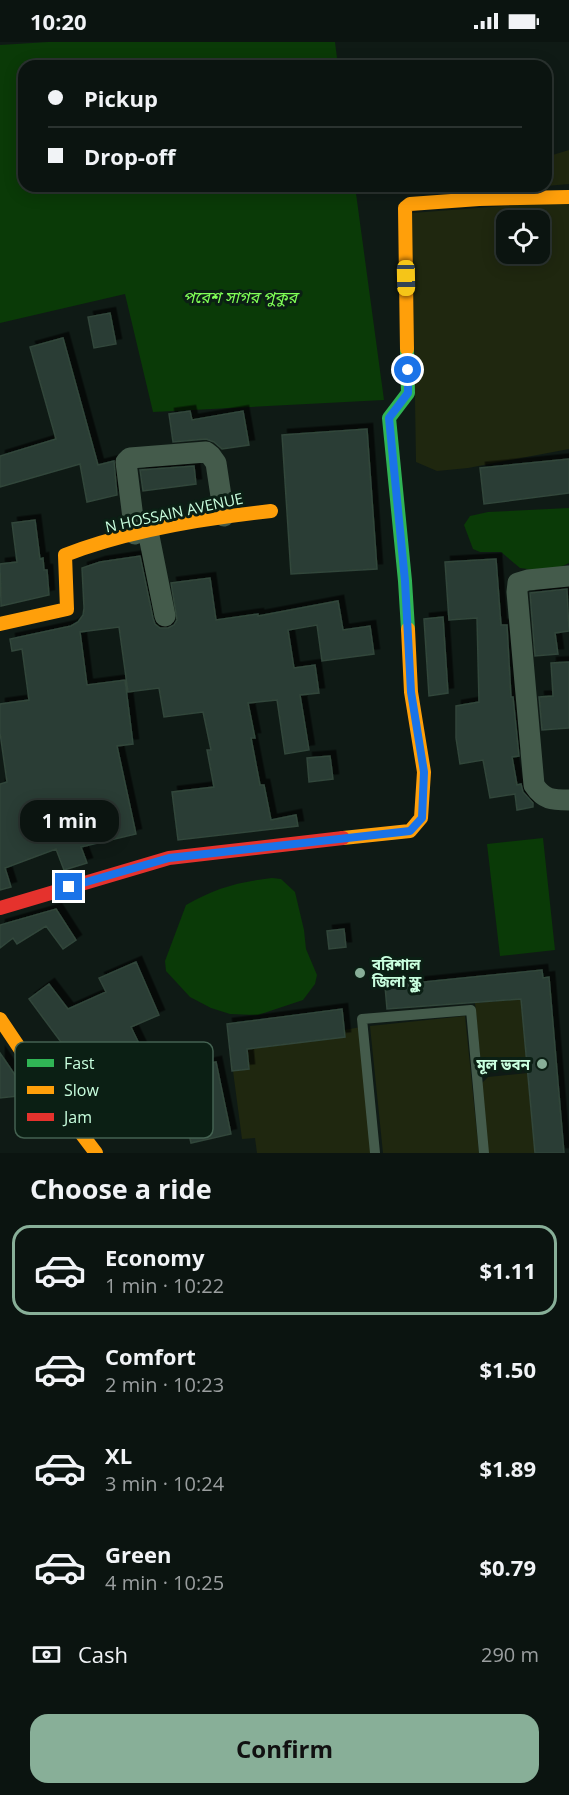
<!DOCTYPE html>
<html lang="en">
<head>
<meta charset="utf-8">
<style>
  body { margin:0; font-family:"Open Sans","Noto Sans Bengali",sans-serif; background:#19211e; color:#f1f3f6; height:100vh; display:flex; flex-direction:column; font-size:22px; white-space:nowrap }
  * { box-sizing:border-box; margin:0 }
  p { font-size:20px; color:#9a9e9f }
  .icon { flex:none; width:33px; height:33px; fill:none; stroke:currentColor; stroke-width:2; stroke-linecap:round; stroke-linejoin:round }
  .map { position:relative; height:1111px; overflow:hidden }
  .details { display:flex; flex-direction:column; background:#0b1410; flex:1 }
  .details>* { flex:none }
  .banner { position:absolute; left:18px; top:18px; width:534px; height:132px; border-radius:18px; box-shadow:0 3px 15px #0003,0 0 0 2px #2b3330; display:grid; align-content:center; height:132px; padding:0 30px; background:#0b1410 }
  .tools { position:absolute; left:496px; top:168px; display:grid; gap:12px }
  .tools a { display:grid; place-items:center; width:54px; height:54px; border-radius:12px; background:#0b1410; box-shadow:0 3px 15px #0003,0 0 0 2px #2b3330; font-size:30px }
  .end { position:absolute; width:27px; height:27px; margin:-14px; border:8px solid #1a73e8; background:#fff; box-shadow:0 0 0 3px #fff }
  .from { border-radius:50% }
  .bubble { position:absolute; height:42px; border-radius:18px; background:#0b1410; box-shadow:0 3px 15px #0003,0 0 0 2px #2b3330; font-size:20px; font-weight:700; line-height:42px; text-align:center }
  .car { position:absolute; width:18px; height:36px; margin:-18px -9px; border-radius:8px; box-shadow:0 0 4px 2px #0007; background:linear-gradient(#f5c518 24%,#345 0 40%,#f5c518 0 76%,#345 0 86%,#f5c518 0) }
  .banner b { display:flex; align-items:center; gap:21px; height:57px; font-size:22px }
  .banner b+b { border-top:2px solid #2b3330 }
  .banner i { width:15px; height:15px; background:#f1f3f6 }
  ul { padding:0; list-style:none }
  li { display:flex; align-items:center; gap:18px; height:90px; margin:0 12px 9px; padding:0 18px; border:3px solid transparent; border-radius:18px }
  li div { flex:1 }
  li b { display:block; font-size:22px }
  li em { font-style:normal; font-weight:700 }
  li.on { border-color:#88af98 }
  li>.icon { width:54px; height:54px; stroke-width:1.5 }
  h2 { padding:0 30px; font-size:27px; line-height:72px }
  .pay { display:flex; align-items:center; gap:15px; height:66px; padding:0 30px; font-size:22px }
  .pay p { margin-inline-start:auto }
  .button { display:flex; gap:12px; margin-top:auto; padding:12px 30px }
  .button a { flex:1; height:69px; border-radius:18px; background:#88af98; color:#111; font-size:24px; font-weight:700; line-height:69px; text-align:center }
  .status { display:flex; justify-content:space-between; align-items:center; height:42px; padding:0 30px; background:#0b1410; direction:ltr }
  .status svg { height:16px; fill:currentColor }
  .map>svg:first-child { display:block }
  .green { fill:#1f270f; fill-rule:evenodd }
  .water { fill:#0a3a07 }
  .building { fill:#2c3e34; stroke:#31463b; stroke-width:1.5; filter:url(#shadow) }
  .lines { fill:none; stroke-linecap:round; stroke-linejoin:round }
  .lane { stroke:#445b4b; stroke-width:10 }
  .street { stroke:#445b4b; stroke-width:21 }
  .fast { stroke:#30b455; stroke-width:14 }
  .slow { stroke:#ff9f0a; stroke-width:14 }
  .jam { stroke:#e5322d; stroke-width:14 }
  .route { stroke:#1a73e8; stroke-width:8 }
  .poi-dot { fill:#88af98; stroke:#0b1f14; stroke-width:2 }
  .labels { text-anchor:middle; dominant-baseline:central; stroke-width:6; stroke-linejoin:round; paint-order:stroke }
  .street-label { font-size:15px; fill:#c9ffdf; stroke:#0b1f14 }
  .poi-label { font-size:15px; font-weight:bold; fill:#c9ffdf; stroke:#0b1f14; text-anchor:start }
  .water-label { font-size:16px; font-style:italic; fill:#80ff57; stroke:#0b1f14 }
  .key { fill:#0b1f14; stroke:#446251; stroke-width:1.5 }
  .key-label { font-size:16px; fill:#c9ffdf }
</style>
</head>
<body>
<div class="status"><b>10:20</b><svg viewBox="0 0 49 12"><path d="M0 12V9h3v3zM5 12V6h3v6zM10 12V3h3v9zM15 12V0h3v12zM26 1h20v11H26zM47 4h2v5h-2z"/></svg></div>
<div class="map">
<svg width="569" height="1111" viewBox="0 0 569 1111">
  <defs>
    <filter id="shadow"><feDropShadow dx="5.5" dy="-5.5" stdDeviation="0" flood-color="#0009"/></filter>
  </defs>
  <rect width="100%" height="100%" fill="#0f1a15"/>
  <path class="green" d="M569 108V142L546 144V115Z
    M569 159V407L468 426 437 429 416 420 412 171ZM507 178H540V212H507Z
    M521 957 527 1019 487 1024 480 1014 475 961Z
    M465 974 479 1111H383L370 984Z
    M361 985 372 1111H257L255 1096 242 1097 233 1029 249 1027 247 1007 345 995 344 988Z
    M528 1031 535 1111H488L481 1042 488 1035Z"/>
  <path class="water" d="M48 0H335L338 24H24V144H355L384 358 153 370 125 252 0 281V3Z
    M569 466V521L550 530 520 526 501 510H480L473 507 464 483 470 474 488 470Z
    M543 796 555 908 500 914 487 802Z
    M272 836 281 837 295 850 304 888 306 907 317 933 315 942 303 958 258 973 230 972 211 966 190 955 166 929 165 919 186 863C216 846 237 840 272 836Z"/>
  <path class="building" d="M110 271 116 302 94 306 88 275Z
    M63 296 98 423 114 419 117 453 87 460 80 422 0 445V414L56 397 30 305Z
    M190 369 192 378 243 369 249 403 222 407 214 400 206 397 173 400 169 372Z
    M367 387 377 527 291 532 282 393Z
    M569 417V451L484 462 480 426Z
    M194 424 196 442 143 449 140 428Z
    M35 478 40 517 43 516 44 528H47L49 553 1 564 0 522 17 520 12 481Z
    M140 514 153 576 155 582 160 586H168L174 583 177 578 171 541 210 536 216 578 258 572V574L338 559 343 588 370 584 374 612 322 619 317 583 288 588 294 626 315 623 319 651 300 653 309 708 285 712 277 658 248 661 255 696H251L260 743H264L271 778 296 773 298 784 178 798 172 750 214 745 207 708H211L203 670 164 675 159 646 128 650 119 585 80 590 87 643 125 638 133 702 117 704 136 792 81 805 87 821 64 828 56 807 5 826 11 845 0 848V742L7 740 0 691V662L29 658 22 607 12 609 10 597 71 584 78 580 83 573 84 566 82 526 100 520Z
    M496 517 501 583H507L511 655H513L519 714 512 715 517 743 521 742 523 750 533 761V765L517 768 515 752 490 756 483 718 460 722 456 696V664L479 660 477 576 449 578 445 520Z
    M567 547 569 589 555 591 558 612 535 614 530 551Z
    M443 575 448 651 429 654 424 577Z
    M569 620V686L542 688 539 655 553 654 551 621Z
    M330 714 333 737 309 740 307 716Z
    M56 867 76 898 63 907 46 884 17 902 13 896 0 906V883Z
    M344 887 346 905 329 907 327 889Z
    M136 920 159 973 131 985 146 1016 115 1027 104 1010 81 1027 29 957 49 942 68 967 106 950 99 936Z
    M542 928 543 936 549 935 564 1111H535L521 957 387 967 385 944Z
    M342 967 345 995 247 1007 249 1027 232 1029 227 982Z
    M0 1011 24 1046 27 1053 0 1056Z
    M216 1020 231 1092 191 1101 175 1029Z"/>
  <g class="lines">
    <path class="lane" d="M375 1111 362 977 471 968 484 1111"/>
    <path class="street" d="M148 489 165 574
      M135 492 126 420 130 416 206 410 211 414 216 421 224 474
      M569 534 528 538 518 541 517 550 534 743C544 758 552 758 569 758"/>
    <path class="fast" d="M407 307 408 351 389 376 405 539 408 587"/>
    <path class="slow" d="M407 307 405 166 410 162 479 157 569 155
      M0 582 67 567 65 513C126 489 206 476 271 469
      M343 796 410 789 421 776 424 730 411 650 408 587
      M0 977 43 1041 96 1111"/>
    <path class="jam" d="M0 866 169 816 343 796"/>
  </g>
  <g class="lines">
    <path class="route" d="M69 845 169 816 410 789 422 776 424 730 411 650 405 539 389 376 408 351V328"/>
  </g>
  <g class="poi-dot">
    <circle cx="360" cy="931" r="6"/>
    <circle cx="542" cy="1022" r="6"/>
  </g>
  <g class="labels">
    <g class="street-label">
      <text transform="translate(174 470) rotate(-12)">N HOSSAIN AVENUE</text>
    </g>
    <g class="poi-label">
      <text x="372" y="922">বরিশাল<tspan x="372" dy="17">জিলা স্কুল</tspan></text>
      <text x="530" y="1022" text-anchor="end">মূল ভবন</text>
    </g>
    <g class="water-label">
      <text x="240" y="255">পরেশ সাগর পুকুর</text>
    </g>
  </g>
  <rect x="15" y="1000" width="198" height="96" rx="9" class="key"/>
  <rect x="27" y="1017" width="27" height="8" fill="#30b455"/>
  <rect x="27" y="1044" width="27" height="8" fill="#ff9f0a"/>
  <rect x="27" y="1071" width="27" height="8" fill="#e5322d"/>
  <g class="key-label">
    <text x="64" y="1027">Fast</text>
    <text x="64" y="1054">Slow</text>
    <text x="64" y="1081">Jam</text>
  </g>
</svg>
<div class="tools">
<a><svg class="icon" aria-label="locate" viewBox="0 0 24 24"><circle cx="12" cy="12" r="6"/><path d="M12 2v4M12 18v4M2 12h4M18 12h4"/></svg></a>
</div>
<i class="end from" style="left:408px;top:328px"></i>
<i class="end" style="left:69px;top:845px"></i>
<div class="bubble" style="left:20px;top:758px;width:99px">1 min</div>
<i class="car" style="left:406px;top:236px;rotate:179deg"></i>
<div class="banner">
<b><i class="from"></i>Pickup</b>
<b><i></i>Drop-off</b>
</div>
</div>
<section class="details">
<h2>Choose a ride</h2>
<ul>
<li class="on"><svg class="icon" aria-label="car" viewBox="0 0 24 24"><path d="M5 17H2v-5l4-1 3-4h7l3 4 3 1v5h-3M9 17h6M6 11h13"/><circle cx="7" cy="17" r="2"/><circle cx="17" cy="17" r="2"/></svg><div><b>Economy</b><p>1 min · 10:22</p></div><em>$1.11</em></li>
<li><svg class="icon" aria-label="car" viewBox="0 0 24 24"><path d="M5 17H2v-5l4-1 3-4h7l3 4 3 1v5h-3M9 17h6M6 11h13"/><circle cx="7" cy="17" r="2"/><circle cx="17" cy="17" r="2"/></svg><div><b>Comfort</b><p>2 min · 10:23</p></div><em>$1.50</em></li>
<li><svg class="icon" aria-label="car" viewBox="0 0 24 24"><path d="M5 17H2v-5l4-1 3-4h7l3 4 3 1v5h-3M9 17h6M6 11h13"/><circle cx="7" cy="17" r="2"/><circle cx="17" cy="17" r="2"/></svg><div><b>XL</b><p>3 min · 10:24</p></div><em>$1.89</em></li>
<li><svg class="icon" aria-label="car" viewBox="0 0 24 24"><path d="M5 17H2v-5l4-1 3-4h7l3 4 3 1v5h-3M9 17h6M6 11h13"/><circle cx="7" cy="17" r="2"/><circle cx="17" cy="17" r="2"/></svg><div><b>Green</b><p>4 min · 10:25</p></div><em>$0.79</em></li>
</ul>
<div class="pay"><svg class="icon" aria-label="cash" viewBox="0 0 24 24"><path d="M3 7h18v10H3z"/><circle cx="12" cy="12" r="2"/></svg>Cash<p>290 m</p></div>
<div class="button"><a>Confirm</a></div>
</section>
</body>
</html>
